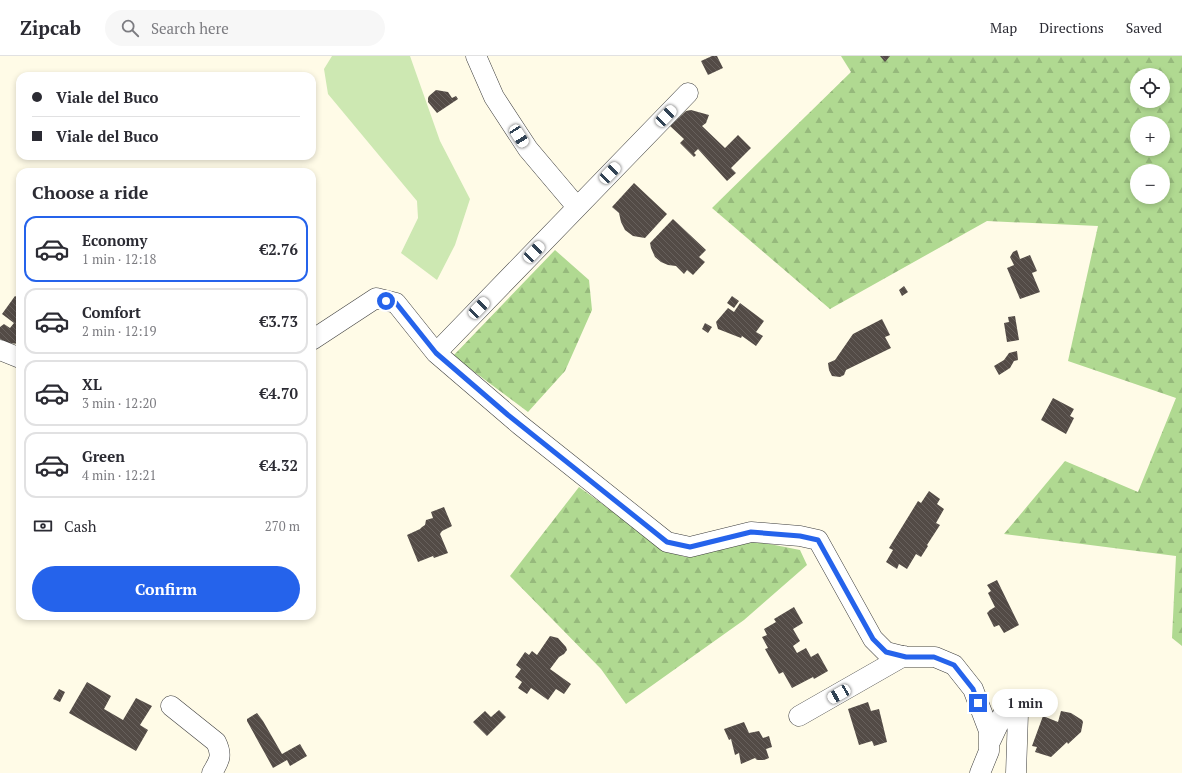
<!DOCTYPE html>
<html lang="en">
<head>
<meta charset="utf-8">
<style>
  body { margin:0; font-family:"PT Serif",serif; background:#f7f7f7; color:#2b2b33; height:100vh; display:flex; flex-direction:column; font-size:15px; white-space:nowrap }
  * { box-sizing:border-box; margin:0 }
  p { font-size:13px; color:#7c7c81 }
  .icon { flex:none; width:22px; height:22px; fill:none; stroke:currentColor; stroke-width:2; stroke-linecap:round; stroke-linejoin:round }
  .map { position:relative; flex:1; overflow:hidden }
  .side { position:absolute; left:16px; top:112px; width:300px; height:452px; display:flex; flex-direction:column; background:#fff; border-radius:12px; box-shadow:0 2px 6px #0003 }
  .side>* { flex:none }
  .banner { position:absolute; left:16px; top:16px; width:300px; height:88px; border-radius:12px; box-shadow:0 2px 6px #0003; display:grid; align-content:center; height:88px; padding:0 16px; background:#fff }
  .fabs { position:absolute; left:1130px; top:12px; display:grid; gap:8px }
  .fabs a { display:grid; place-items:center; width:40px; height:40px; border-radius:50%; background:#fff; box-shadow:0 2px 6px #0003; font-size:20px }
  .end { position:absolute; width:18px; height:18px; margin:-9px; border:5px solid #2563eb; background:#fff; box-shadow:0 0 0 2px #fff }
  .from { border-radius:50% }
  .bubble { position:absolute; height:28px; border-radius:14px; background:#fff; box-shadow:0 2px 6px #0003; font-size:13px; font-weight:700; line-height:28px; text-align:center }
  .car { position:absolute; width:12px; height:24px; margin:-12px -6px; border-radius:5px; box-shadow:0 0 3px 1px #0007; background:linear-gradient(#fff 24%,#345 0 40%,#fff 0 76%,#345 0 86%,#fff 0) }
  .banner b { display:flex; align-items:center; gap:14px; height:38px; font-size:15px }
  .banner b+b { border-top:1px solid #e1e1e2 }
  .banner i { width:10px; height:10px; background:#2b2b33 }
  ul { padding:0; list-style:none }
  li { display:flex; align-items:center; gap:12px; height:66px; margin:0 8px 6px; padding:0 8px; border:2px solid #e1e1e2; border-radius:12px }
  li div { flex:1 }
  li b { display:block; font-size:15px }
  li em { font-style:normal; font-weight:700 }
  li.current { border-color:#2563eb }
  li>.icon { width:36px; height:36px; stroke-width:1.5 }
  h2 { padding:0 16px; font-size:18px; line-height:48px }
  .pay { display:flex; align-items:center; gap:10px; height:44px; padding:0 16px; font-size:15px }
  .pay p { margin-inline-start:auto }
  .action { display:flex; gap:8px; margin-top:auto; padding:8px 16px }
  .action a { flex:1; height:46px; border-radius:24px; background:#2563eb; color:#fff; font-size:16px; font-weight:700; line-height:46px; text-align:center }
  header { display:flex; align-items:center; gap:24px; box-sizing:border-box; height:56px; padding:0 20px; background:#fff; border-bottom:1px solid #e1e1e2 }
  header strong { font-size:19px }
  nav { display:flex; gap:22px; margin-inline-start:auto; font-size:14px }
  .search { width:280px; height:36px; background:#f7f7f7; display:flex; align-items:center; gap:10px; box-sizing:border-box; padding:0 14px; border-radius:22px; color:#7c7c81; font-size:15px }
  .map>svg:first-child { display:block }
  .grass { fill:#cde8b2 }
  .forest { fill:url(#forest-firs); fill-rule:evenodd }
  .building { fill:url(#building-back-hatch) }
  .lines { fill:none; stroke-linecap:round; stroke-linejoin:round }
  .minor-casing { stroke:#3d3d3d; stroke-width:21 }
  .minor { stroke:#fff; stroke-width:20 }
  .route { stroke:#2563eb; stroke-width:5 }
</style>
</head>
<body>
<header>
<strong>Zipcab</strong>
<div class="search"><svg class="icon" aria-label="search" viewBox="0 0 24 24"><circle cx="10" cy="10" r="6"/><path d="M15 15l6 6"/></svg>Search here</div>
<nav><a>Map</a><a>Directions</a><a>Saved</a></nav>
</header>
<div class="map">
<svg width="1182" height="717" viewBox="0 0 1182 717">
  <defs>
    <pattern id="forest-firs" width="22" height="20" patternUnits="userSpaceOnUse"><rect width="22" height="20" fill="#b0d991"/><path d="M5 1l3.5 6h-7zM16 11l3.5 6h-7z" fill="#96b97c"/></pattern>
    <pattern id="building-back-hatch" width="6" height="6" patternUnits="userSpaceOnUse"><rect width="6" height="6" fill="#534b46"/><path d="M-1 5l2 2M0 0l6 6M5-1l2 2" fill="none" stroke="#67605c"/></pattern>
  </defs>
  <rect width="100%" height="100%" fill="#fffbe7"/>
  <path class="grass" d="M332 0H410L440 85 470 143 455 189 437 224 401 197 418 162 417 145 328 38 324 13Z"/>
  <path class="forest" d="M841 0H1182V590L1172 582 1176 500 1004 478 1065 405 1138 436 1176 342 1068 305 1098 170 987 165 830 253 712 152 851 16ZM1137 19H1163V45H1137ZM1137 67H1163V93H1137ZM1137 115H1163V141H1137Z
    M555 194 589 224 592 254 565 315 528 356 453 300Z
    M579 431 666 494 685 501 755 485 800 494 807 509 744 564 626 648 601 613 510 520Z"/>
  <path class="building" d="M712 0H717L723 12 708 19 701 5Z
    M880 0H890L885 6Z
    M436 34 448 36 452 42 456 40 458 43 437 57 428 46V42L429 40Z
    M691 54 709 59 706 67 702 70 725 92 738 79 751 92 731 112 736 117 727 125 698 93 694 97 696 99 694 101 680 87 684 83 670 70 686 55Z
    M634 127 667 158 645 182 633 180 625 174 621 166 619 157 612 151Z
    M673 163 706 194 699 201 705 206 693 219 687 214 684 218 676 210 668 209 661 206 655 201 651 192 650 187Z
    M1017 194 1020 203 1030 199 1037 215 1032 217 1040 236 1020 243 1007 212 1014 209 1010 201 1013 196Z
    M904 230 908 236 902 240 899 234Z
    M15 240 20 243V288L8 287 0 283V271L4 268 10 272 14 267 2 258Z
    M732 240 739 245 734 252 727 247Z
    M740 247 764 265 756 276 763 280 756 290 742 280 741 282 718 273 716 266 728 252 734 256Z
    M1015 260 1019 284 1007 286 1004 267 1009 266 1008 261Z
    M882 263 890 279 885 281 891 292 846 314 844 319 840 321 832 320 829 314 828 307 835 304 853 278Z
    M705 267 712 271 708 277 702 273Z
    M1017 295 1018 304 1014 305 1010 312 999 319 994 310 1004 304 1009 297Z
    M1053 342 1074 353 1070 360 1074 362 1066 378 1041 364Z
    M929 435 940 443 937 448 944 453 936 467 940 469 927 489 928 490 921 501 916 498 907 513 899 508 897 513 886 506 893 494 889 492 918 445 921 447Z
    M444 451 452 470 442 475 440 478 448 497 434 502 433 500 418 506 407 479 420 473 422 471 425 469 426 464 433 462 431 456Z
    M997 524 1019 569 1004 577 999 569 994 571 987 557 990 554 995 551 988 537 991 535 987 529Z
    M794 551 803 567 793 573 800 585 793 590 797 597 806 592 811 601 818 597 828 615 814 623 813 621 792 632 783 616 779 618 765 593 768 592 762 581 767 579 764 573 776 566 774 563Z
    M550 580 558 582 566 591 567 594 564 598 559 601 550 613 571 628 564 638 556 633 548 644 531 632 527 638 518 632 522 626 515 621 521 613 516 609 525 596 529 599 532 595 537 599Z
    M87 626 111 640 104 653 123 664 136 642 152 650 140 669 148 674 136 695 69 657Z
    M59 633 65 636 60 646 53 643Z
    M868 646 871 655 879 653 887 686 874 690 872 685 859 689 848 653Z
    M499 654 506 661 487 680 473 666 485 655 491 661Z
    M1061 655 1071 657 1082 664 1083 666 1081 676 1068 688 1067 686 1051 701 1035 696 1037 691 1032 690 1043 660 1058 666Z
    M257 657 263 665 282 698 300 688 307 700 290 710 287 704 273 712 247 665V663Z
    M744 666 749 677 759 675 763 682 769 680 772 691 766 693 769 702 764 704H757L755 702 741 708 739 697 735 699 731 683 729 684 724 673Z"/>
  <g class="lines">
    <defs>
      <path id="minor" d="M476 0 494 41 528 93 577 151
        M312 284 376 242 396 247 436 297 520 369 667 486 690 491 751 476 800 480 818 484 873 583 886 596 906 601H935L954 609 973 633 989 675V695L980 717
        M0 294 20 302
        M436 297 688 37
        M171 650 216 686C223 700 219 705 212 717
        M799 660 904 600
        M989 688 1005 654 1012 652 1018 658 1016 717"/>
    </defs>
    <use href="#minor" class="minor-casing"/>
    <use href="#minor" class="minor"/>
  </g>
  <g class="lines">
    <path class="route" d="M386 245 396 247 436 297 508 359 667 486 690 491 751 476 800 480 818 484 873 583 886 596 906 601H934L954 609 973 633 978 647"/>
  </g>
</svg>
<div class="fabs">
<a><svg class="icon" aria-label="locate" viewBox="0 0 24 24"><circle cx="12" cy="12" r="6"/><path d="M12 2v4M12 18v4M2 12h4M18 12h4"/></svg></a>
<a>+</a>
<a>−</a>
</div>
<i class="end from" style="left:386px;top:245px"></i>
<i class="end" style="left:978px;top:647px"></i>
<div class="bubble" style="left:992px;top:633px;width:66px">1 min</div>
<i class="car" style="left:666px;top:60px;rotate:44deg"></i>
<i class="car" style="left:519px;top:80px;rotate:147deg"></i>
<i class="car" style="left:610px;top:117px;rotate:44deg"></i>
<i class="car" style="left:534px;top:196px;rotate:44deg"></i>
<i class="car" style="left:479px;top:252px;rotate:44deg"></i>
<i class="car" style="left:839px;top:638px;rotate:240deg"></i>
<div class="banner">
<b><i class="from"></i>Viale del Buco</b>
<b><i></i>Viale del Buco</b>
</div>
<section class="side">
<h2>Choose a ride</h2>
<ul>
<li class="current"><svg class="icon" aria-label="car" viewBox="0 0 24 24"><path d="M5 17H2v-5l4-1 3-4h7l3 4 3 1v5h-3M9 17h6M6 11h13"/><circle cx="7" cy="17" r="2"/><circle cx="17" cy="17" r="2"/></svg><div><b>Economy</b><p>1 min · 12:18</p></div><em>€2.76</em></li>
<li><svg class="icon" aria-label="car" viewBox="0 0 24 24"><path d="M5 17H2v-5l4-1 3-4h7l3 4 3 1v5h-3M9 17h6M6 11h13"/><circle cx="7" cy="17" r="2"/><circle cx="17" cy="17" r="2"/></svg><div><b>Comfort</b><p>2 min · 12:19</p></div><em>€3.73</em></li>
<li><svg class="icon" aria-label="car" viewBox="0 0 24 24"><path d="M5 17H2v-5l4-1 3-4h7l3 4 3 1v5h-3M9 17h6M6 11h13"/><circle cx="7" cy="17" r="2"/><circle cx="17" cy="17" r="2"/></svg><div><b>XL</b><p>3 min · 12:20</p></div><em>€4.70</em></li>
<li><svg class="icon" aria-label="car" viewBox="0 0 24 24"><path d="M5 17H2v-5l4-1 3-4h7l3 4 3 1v5h-3M9 17h6M6 11h13"/><circle cx="7" cy="17" r="2"/><circle cx="17" cy="17" r="2"/></svg><div><b>Green</b><p>4 min · 12:21</p></div><em>€4.32</em></li>
</ul>
<div class="pay"><svg class="icon" aria-label="cash" viewBox="0 0 24 24"><path d="M3 7h18v10H3z"/><circle cx="12" cy="12" r="2"/></svg>Cash<p>270 m</p></div>
<div class="action"><a>Confirm</a></div>
</section>
</div>
</body>
</html>
